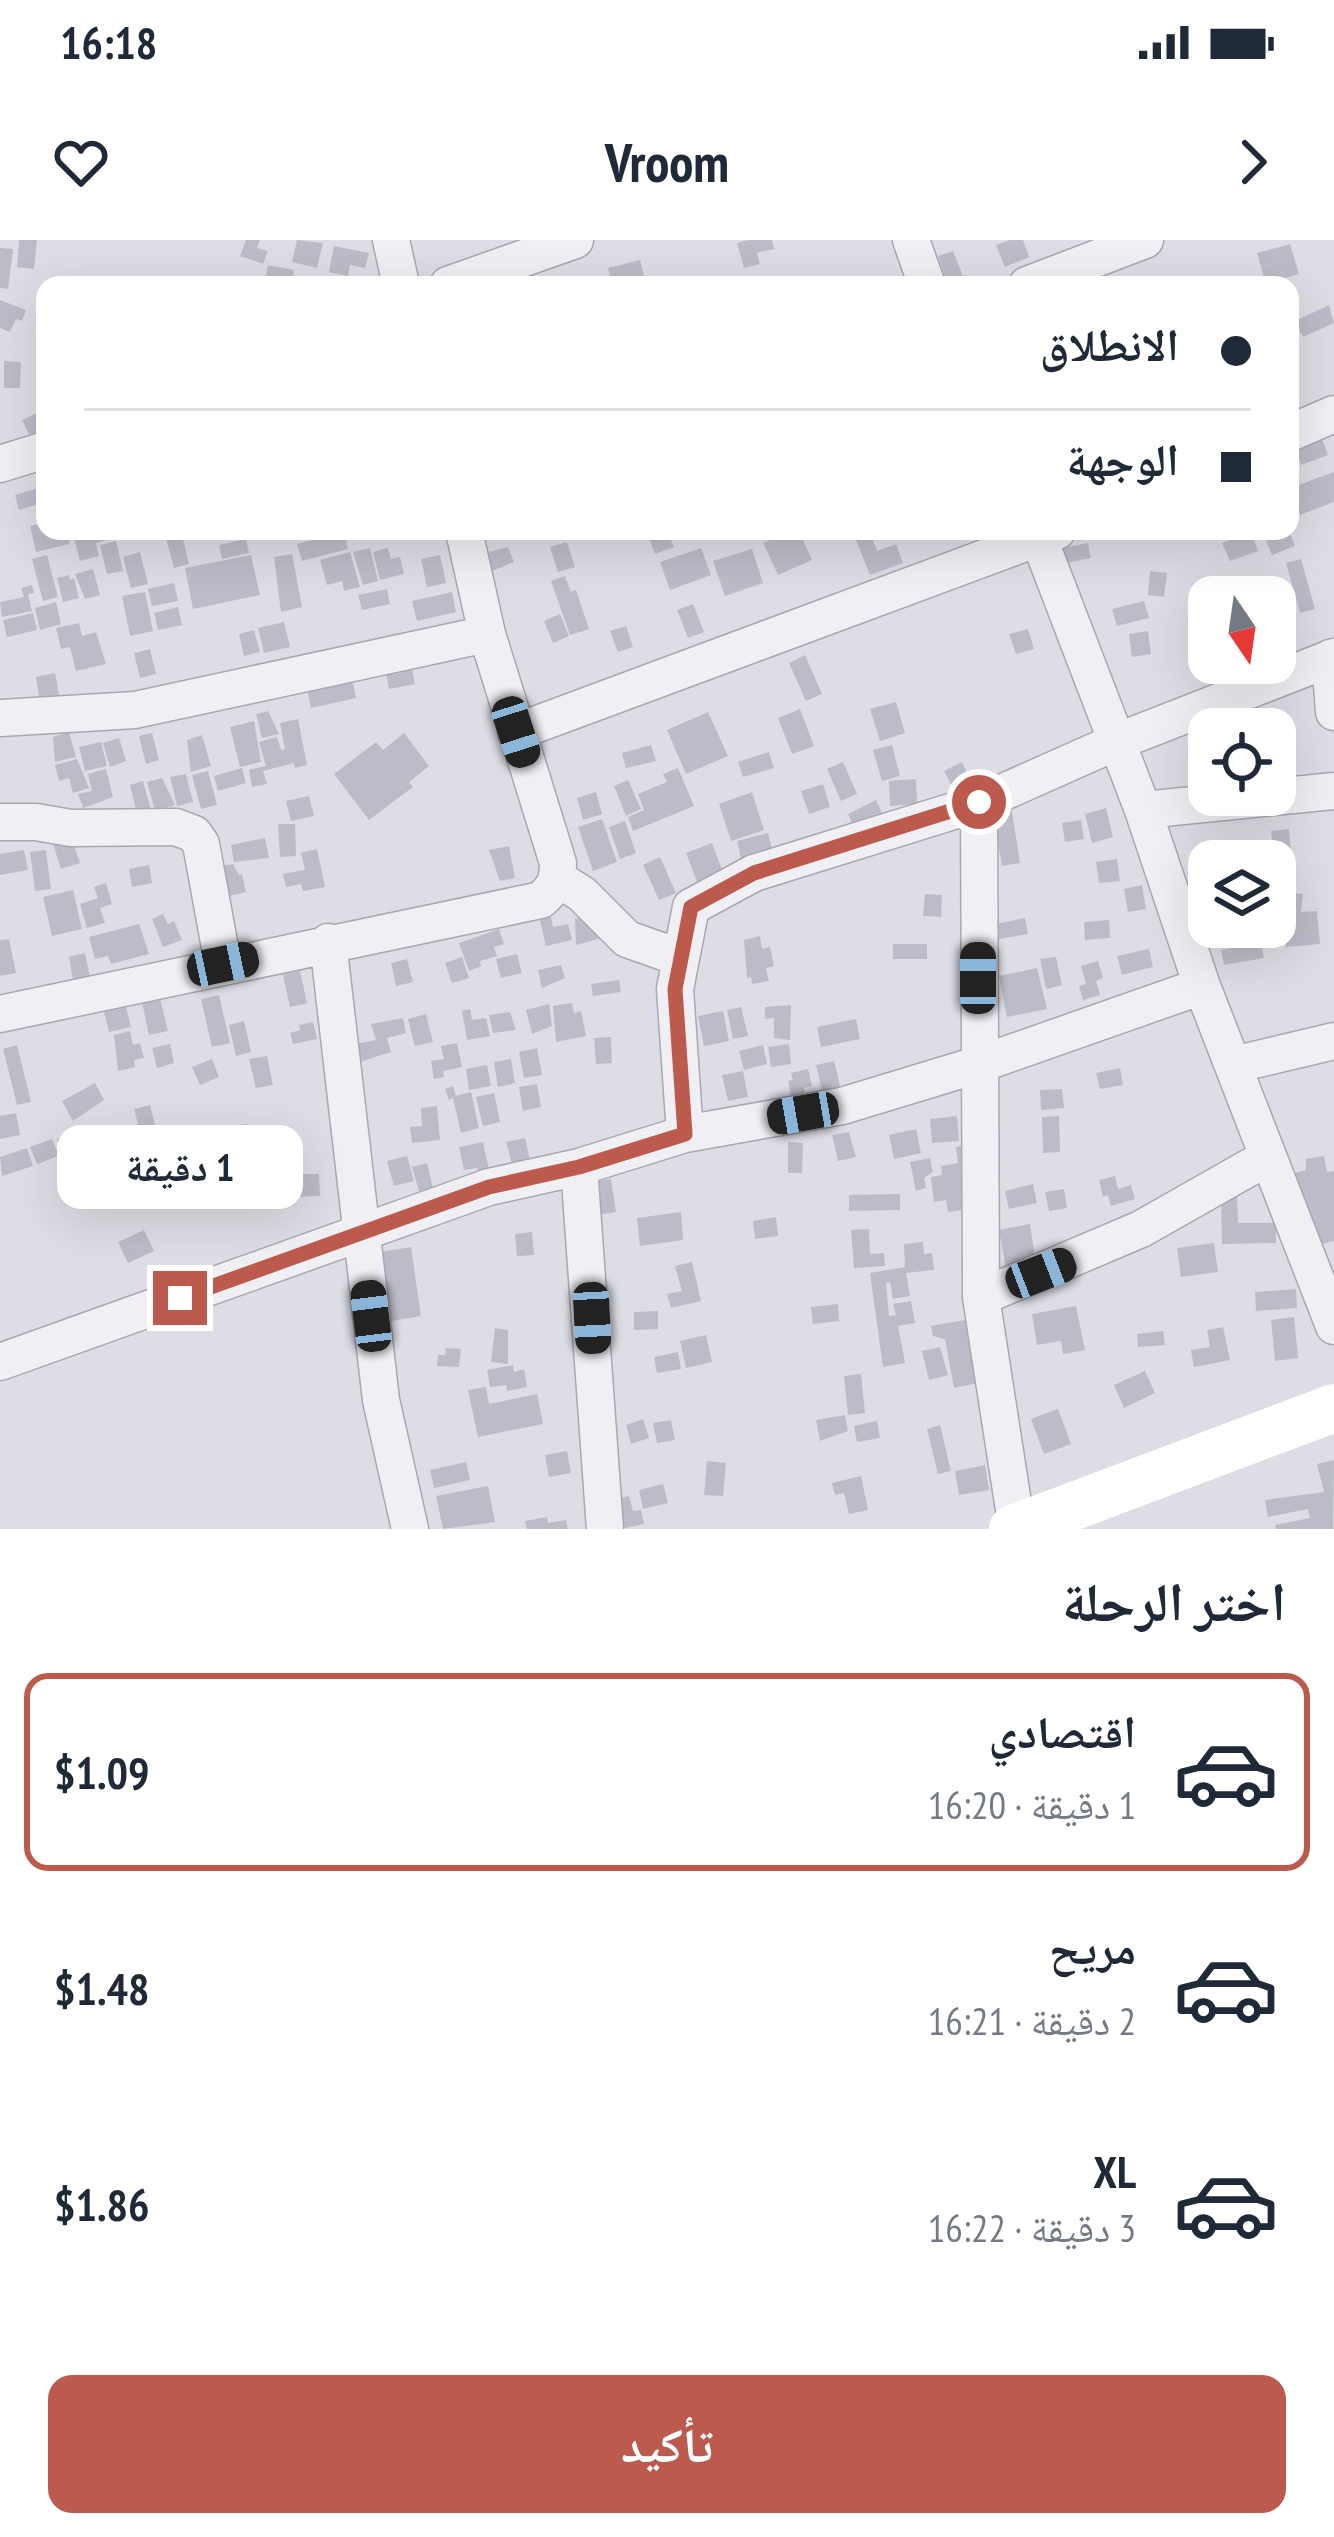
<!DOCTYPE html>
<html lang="ar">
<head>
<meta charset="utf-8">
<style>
  body { margin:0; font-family:"PT Sans Narrow","Noto Naskh Arabic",sans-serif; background:#f2f2f3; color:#1f2937; direction:rtl; height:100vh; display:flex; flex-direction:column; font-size:45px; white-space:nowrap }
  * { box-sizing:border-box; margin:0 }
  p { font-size:39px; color:#747a83 }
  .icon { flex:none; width:66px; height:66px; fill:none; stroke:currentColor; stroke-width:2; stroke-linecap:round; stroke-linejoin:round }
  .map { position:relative; height:1289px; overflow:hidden; direction:ltr }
  .drawer { display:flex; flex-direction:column; background:#fff; flex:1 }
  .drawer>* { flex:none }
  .guide { position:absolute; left:36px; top:36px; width:1263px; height:264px; border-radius:24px; box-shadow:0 12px 48px #0002; direction:rtl; display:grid; align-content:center; height:264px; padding:0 48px; background:#fff }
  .needle { width:78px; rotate:167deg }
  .tools { position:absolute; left:1188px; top:336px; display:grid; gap:24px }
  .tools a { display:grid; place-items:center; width:108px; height:108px; border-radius:24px; background:#fff; box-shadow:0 12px 48px #0002; font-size:60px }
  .end { position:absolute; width:54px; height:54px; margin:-27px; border:15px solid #bd5a4e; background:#fff; box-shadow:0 0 0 6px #fff }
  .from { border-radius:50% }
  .bubble { position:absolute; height:84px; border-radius:24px; background:#fff; box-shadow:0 12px 48px #0002; font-size:39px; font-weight:700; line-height:84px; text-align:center; direction:rtl }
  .car { position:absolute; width:36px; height:72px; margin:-36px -18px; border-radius:15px; box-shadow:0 0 9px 3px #0007; background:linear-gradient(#222 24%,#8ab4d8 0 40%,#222 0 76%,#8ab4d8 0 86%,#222 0) }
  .guide b { display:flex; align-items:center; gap:42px; height:114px; font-size:45px }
  .guide b+b { border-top:3px solid #e0e1e3 }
  .guide i { width:30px; height:30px; background:#1f2937 }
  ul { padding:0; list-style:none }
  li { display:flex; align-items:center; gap:36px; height:198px; margin:0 24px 18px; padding:0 24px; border:6px solid transparent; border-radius:24px }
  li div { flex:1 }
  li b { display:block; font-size:45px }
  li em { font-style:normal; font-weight:700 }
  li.active { border-color:#bd5a4e }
  li>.icon { width:108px; height:108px; stroke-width:1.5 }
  h2 { padding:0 48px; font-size:54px; line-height:144px }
  .button { display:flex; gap:24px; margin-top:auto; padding:24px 48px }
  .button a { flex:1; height:138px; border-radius:24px; background:#bd5a4e; color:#fff; font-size:48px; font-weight:700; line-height:138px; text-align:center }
  .status { display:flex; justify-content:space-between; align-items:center; height:84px; padding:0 60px; background:#fff; direction:ltr }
  .status svg { height:33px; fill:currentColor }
  header { display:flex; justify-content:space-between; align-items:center; height:156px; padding:0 48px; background:#fff; font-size:54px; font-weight:700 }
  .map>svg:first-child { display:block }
  .building { fill:#bbbcc7 }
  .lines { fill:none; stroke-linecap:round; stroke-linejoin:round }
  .street-casing { stroke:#a7a8b2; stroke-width:39 }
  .street { stroke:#efeff4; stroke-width:36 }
  .secondary { stroke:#fff; stroke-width:48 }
  .route { stroke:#bd5a4e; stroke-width:15 }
</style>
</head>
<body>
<div class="status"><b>16:18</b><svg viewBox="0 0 49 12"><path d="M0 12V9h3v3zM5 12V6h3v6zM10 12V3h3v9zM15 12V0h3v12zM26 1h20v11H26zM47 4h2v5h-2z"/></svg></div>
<header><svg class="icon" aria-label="forward" viewBox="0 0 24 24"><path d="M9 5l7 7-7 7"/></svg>Vroom<svg class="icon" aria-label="heart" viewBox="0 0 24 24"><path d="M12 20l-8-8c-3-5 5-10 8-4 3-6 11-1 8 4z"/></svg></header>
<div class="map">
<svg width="1334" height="1289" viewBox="0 0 1334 1289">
  <rect width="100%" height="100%" fill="#dddee5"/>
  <path class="building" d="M19 0H37L34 29 17 27Z
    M246 0H260L257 8 268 11 263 24 240 16Z
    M297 0 323 3 317 28 292 22Z
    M749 0H772L774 9 757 13 760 24 744 28 737 3Z
    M1010 0H1023L1029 17 1005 27 996 5Z
    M1290 4 1299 34 1266 44 1257 13Z
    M334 6 369 13 365 28 350 25 348 36 329 32Z
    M0 8 13 9 8 49 0 48Z
    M953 11 964 39 948 45 938 16Z
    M640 20 644 36 612 44 608 28Z
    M268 25 294 30 292 45 265 41Z
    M0 60 26 70 22 81 16 79 10 92 0 88Z
    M1329 65 1334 83 1303 97 1295 81Z
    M4 121 21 122 20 148H4Z
    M45 169V192L31 198 22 180Z
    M1321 196 1328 215 1301 225 1295 207Z
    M1334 232V262L1300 275 1290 248Z
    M45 246V262L19 270 15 255Z
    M45 283V291H66L70 304 36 312 30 286Z
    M72 291H103L106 300 96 303 99 316 80 321Z
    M181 291 189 324 174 328 165 294Z
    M646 291H667L674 307 655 314Z
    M792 291H799L812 320 778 335 763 303Z
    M1262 291H1289L1295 306 1272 315Z
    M344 292 348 309 302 321 297 304Z
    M1251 292 1258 311 1230 321 1222 303Z
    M871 295 877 311 896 304 903 323 870 335 856 300Z
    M246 299 249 313 222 319 219 305Z
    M116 301 123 331 107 334 100 305Z
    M567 302 575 327 558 332 550 307Z
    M1088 303 1091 318 1066 323 1063 308Z
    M508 307 514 322 492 331 485 313Z
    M370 308 378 341 363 345 353 312Z
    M388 308 391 319 400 317 404 334 380 340 373 312Z
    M701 308 711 335 670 350 660 322Z
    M752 309 763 343 725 356 713 321Z
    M140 312 148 344 131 348 123 317Z
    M350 312 360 347 344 351 342 341 327 345 320 320Z
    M292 314 302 367 281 372 274 317Z
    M47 315 58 357 43 361 32 319Z
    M251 315 260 355 193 369 185 328Z
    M440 315 446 343 427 347 421 319Z
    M1301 319 1315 369 1300 373 1286 323Z
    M93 329 100 355 85 359 75 334Z
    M1150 331 1167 333 1164 357 1148 355Z
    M69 335 70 340 74 338 79 358 63 362 57 338Z
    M565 336 571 352 576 350 589 389 570 395 551 341Z
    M174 343 178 361 152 366 148 349Z
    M32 345 34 353 28 354 32 371 2 377 0 362 24 357 21 348Z
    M387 349 390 364 362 370 358 355Z
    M145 352 153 391 130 396 122 356Z
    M452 352 456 372 417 381 412 361Z
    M1144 361 1149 378 1117 386 1112 369Z
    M56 362 61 384 40 390 35 368Z
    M693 364 704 392 688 398 677 370Z
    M178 367 182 385 158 390 154 373Z
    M33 373 37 390 7 397 3 380Z
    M560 374 569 396 553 403 544 381Z
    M284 382 290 407 264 413 258 388Z
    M79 383 82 396 96 392 106 424 76 431 70 407 61 409 56 388Z
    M626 386 633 407 618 412 610 391Z
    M1028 389 1034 409 1016 414 1009 394Z
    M254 390 260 412 244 416 239 394Z
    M1148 391 1151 414 1132 417 1129 394Z
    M150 409 156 434 140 438 134 413Z
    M805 415 822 454 806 461 789 423Z
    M411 423 415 444 389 449 385 428Z
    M55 433 60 460 40 464 36 437Z
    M351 434 356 458 311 468 306 444Z
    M896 462 905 493 880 501 870 469Z
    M800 469 814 506 792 514 778 478Z
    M268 471 279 494 262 498 256 474Z
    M708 472 728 516 686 534 667 490Z
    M298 479 307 525 295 528 289 506 294 523 263 531 267 544 252 547 249 530 266 526 259 502 277 497 281 510 285 509 280 483Z
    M254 481 261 522 240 527 230 487Z
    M69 492 76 517 55 522 53 497Z
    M152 493 159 520 146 524 139 496Z
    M404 493 429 526 409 542 413 547 369 580 334 534 376 502 383 510Z
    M202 495 211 526 191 532 187 500Z
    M119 498 126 521 110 527 103 503Z
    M101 502 107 526 85 531 79 507Z
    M651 505 656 521 626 528 622 513Z
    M892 505 900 536 882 541 873 510Z
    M769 512 774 528 743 537 738 522Z
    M77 519 89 548 73 553 69 538 59 541 55 525Z
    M843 522 857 554 841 561 827 529Z
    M962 522 972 543 955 552 944 531Z
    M242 528 246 543 218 551 214 536Z
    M678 528 694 566 633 591 628 577 644 570 638 554 667 542 663 534Z
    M106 529 113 557 83 568 78 554 92 551 88 534Z
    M208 531 217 565 201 569 192 535Z
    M186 534 193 562 177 566 170 537Z
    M162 538 175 565 155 571 147 542Z
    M916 539 917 564 890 566 889 541Z
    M628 540 641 569 626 576 614 546Z
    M143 541 151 570 137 574 130 545Z
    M823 544 830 567 809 574 801 551Z
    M596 552 602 574 583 580 577 558Z
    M752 552 764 590 731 601 719 564Z
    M309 556 314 576 291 581 286 561Z
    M1010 559 1020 623 1002 626 991 562Z
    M876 560 886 581 857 594 848 574Z
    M1106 568 1113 597 1092 603 1085 574Z
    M602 579 617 622 593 631 578 587Z
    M1081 580 1084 599 1065 602 1062 583Z
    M625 581 636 613 620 619 609 587Z
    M278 584H295L296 616 280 617Z
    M1289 589 1292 624 1275 625 1271 591Z
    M768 593 774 616 742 623 737 601Z
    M70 594 80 623 61 629 52 601Z
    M265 598 269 618 234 622 231 605Z
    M712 603 724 635 698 644 686 613Z
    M509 606 515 638 500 641 489 610Z
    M317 609 325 647 303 651 301 644 286 647 283 634 305 630 301 613Z
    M24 610 28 630 0 635V614Z
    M46 610 51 649 35 651 30 612Z
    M660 617 676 653 659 660 643 625Z
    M1117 619 1120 641 1099 643 1096 622Z
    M233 624 239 635 242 634 246 652 229 656 222 626Z
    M149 625 152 643 132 647 129 629Z
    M106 643 112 664 100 668 105 683 87 688 80 664 98 658 94 647Z
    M1142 645 1146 669 1128 672 1124 649Z
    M73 650 82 689 52 696 43 657Z
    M1284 652 1303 654 1301 672 1317 671 1320 704 1286 707 1284 673 1275 684V666L1284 673Z
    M925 654 942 655 941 677 923 676Z
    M549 670 553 687 568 684 572 700 546 706 538 673Z
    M595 673 605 697 576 705 575 679Z
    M163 674 168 684 174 681 182 700 163 707 152 679Z
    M1025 678 1028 694 999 699 996 684Z
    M1109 680 1110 698 1085 700 1084 682Z
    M139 684 149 714 111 724 108 716 95 719 89 697Z
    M499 689 504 704 494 707 497 716 480 721 481 726 469 731 459 703Z
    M760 696 762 709 770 707 774 726 766 728 769 741 752 744 751 737 747 738 744 700Z
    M9 699 16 733 0 736V700Z
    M1261 702 1264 718 1224 725 1221 710Z
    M893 704H927V719H893Z
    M1149 709 1153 727 1122 735 1117 716Z
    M85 713 90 737 73 740 69 717Z
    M517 714 522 733 501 738 496 719Z
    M462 717 469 738 452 743 445 723Z
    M1056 717 1062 745 1046 749 1040 719Z
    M407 719 413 742 396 746 391 723Z
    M1098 721 1103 738 1096 741 1100 755 1083 760 1079 746 1086 744 1081 726Z
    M561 725 565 738 542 748 538 730Z
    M1037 728 1047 769 1007 777 999 736Z
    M300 731 307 763 290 767 283 735Z
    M619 740 621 752 593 756 591 744Z
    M159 754 168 791 149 795 141 758Z
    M219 755 230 803 212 807 201 759Z
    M125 763 131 787 109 792 103 768Z
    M572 763 574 773 581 771 586 796 556 802 553 766Z
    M549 764 552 786 532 794 526 770Z
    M791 765 790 800 774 798V778L765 779V767Z
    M741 767 748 796 733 799 727 770Z
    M470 769 472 780 486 778 490 796 467 800 462 771Z
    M723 771 729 801 704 806 698 776Z
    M510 772 516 790 493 793 489 775Z
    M426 774 433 802 415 806 408 779Z
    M403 778 406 793 387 798 391 812 356 823 351 805 376 800 371 784Z
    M856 779 860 799 821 807 817 787Z
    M244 781 251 812 236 816 229 785Z
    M313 782 317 799 293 804 290 793 300 790 299 785Z
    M130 791 133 805 140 803 144 818 134 820 135 827 118 831 114 795Z
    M611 797 612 823 596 824 594 798Z
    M457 803 462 827 443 831 444 837 434 839 431 821 444 819 441 806Z
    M170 804 174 823 157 828 152 808Z
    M789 804 791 824 771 827 768 807Z
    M17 805 31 862 17 865 3 809Z
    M763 805 767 824 744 830 739 811Z
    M537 808 542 835 524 838 519 812Z
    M267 816 273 845 256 848 249 819Z
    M212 819 219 837 200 845 192 827Z
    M511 819 515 843 498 847 494 822Z
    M834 821 842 854 824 859 816 825Z
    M487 825 491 846 469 850 466 829Z
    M1120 828 1123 845 1100 849 1096 833Z
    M808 829 812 846 804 848 807 861 793 864 788 841 793 840 791 833Z
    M743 831 748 857 728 861 722 835Z
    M95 843 104 860 73 881 62 861Z
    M537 844 541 867 523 871 519 847Z
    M453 846 456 856 471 852 479 888 461 893 453 858 449 860 445 849Z
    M1062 849 1064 868 1041 870 1040 850Z
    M494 853 500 882 483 886 476 857Z
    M150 865 158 897 142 901 134 869Z
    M437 866 440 900 412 903 410 887 422 886 421 868Z
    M16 873 20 895 0 899V876Z
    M957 876 959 901 932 903 930 879Z
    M1059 876 1060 912 1043 913 1042 877Z
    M247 884 251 914 234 917 229 887Z
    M199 885 200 892 205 891 209 907 190 912 186 895 191 894 189 887Z
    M92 886 99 904 63 917 57 899Z
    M916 889 921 913 894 919 889 895Z
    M849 892 856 917 838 921 832 895Z
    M525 898 530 920 512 924 506 902Z
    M52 899 59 916 37 924 30 907Z
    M483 902 490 934 479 937 477 928 464 930 459 907Z
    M788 902 803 903 802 933H788Z
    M142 905 149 921 127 931 119 915Z
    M963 906 969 957 962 958 964 970 948 972 946 960 934 962 931 937 942 935 941 926 958 923 956 907Z
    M27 908 33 926 2 936 0 917Z
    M407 916 414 941 394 946 387 921Z
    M1324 916 1327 932 1334 931V1001L1318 1005 1286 935 1306 930V919Z
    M930 918 933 932 924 938 926 948 916 951 910 922Z
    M79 920 90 947 76 952 65 926Z
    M269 921 280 955 266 959 256 925Z
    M427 923 433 948 419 951 412 927Z
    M294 934H319L320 956 294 957Z
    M1115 936 1118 949 1131 945 1135 959 1111 966 1108 955 1103 957 1099 940Z
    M611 939 616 972 592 976 593 942Z
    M1033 944 1037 963 1009 969 1005 951Z
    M1064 949 1067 968 1049 971 1045 952Z
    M900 954V970L849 971V955Z
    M1221 954H1237L1238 983H1276V1003L1222 1004Z
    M681 972 683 1000 640 1006 637 978Z
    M776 977 778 996 755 999 753 981Z
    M1030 984 1036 1024 1006 1029 999 990Z
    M869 989 870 1014 884 1013 885 1026 854 1028 851 990Z
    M144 990 154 1011 128 1023 118 1002Z
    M532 992 534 1015 517 1016 515 994Z
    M923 1002 924 1014 932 1013 934 1030 906 1033 910 1056 893 1059 890 1042 886 1043 889 1076 896 1075 893 1064 911 1061 915 1083 898 1086 905 1123 883 1127 870 1033 905 1027 904 1004Z
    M1214 1003 1218 1032 1181 1037 1177 1008Z
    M411 1007 421 1076 380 1083 369 1014Z
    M692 1022 701 1061 671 1068 667 1054 682 1051 675 1026Z
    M1296 1049 1297 1068 1256 1071 1255 1052Z
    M838 1064 839 1081 813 1084 811 1067Z
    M1076 1066 1085 1110 1063 1114 1061 1101 1037 1105 1032 1074Z
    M658 1071V1089L634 1090V1072Z
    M1294 1077 1298 1118 1275 1121 1271 1080Z
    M971 1079 983 1142 954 1148 945 1099 933 1096 931 1086Z
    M1223 1087 1230 1120 1194 1127 1191 1110 1210 1107 1207 1090Z
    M495 1088 508 1090V1124L491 1122Z
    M1163 1091 1165 1105 1138 1107 1137 1094Z
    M706 1095 712 1122 686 1128 680 1101Z
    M940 1107 948 1135 929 1140 922 1111Z
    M446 1108 461 1109 459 1127 437 1126 438 1115H445Z
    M678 1112 681 1129 657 1133 654 1117Z
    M513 1125 514 1132 524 1129 527 1147 507 1151 506 1145 490 1147 487 1130Z
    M1145 1131 1155 1153 1124 1168 1114 1145Z
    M861 1134 865 1173 848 1175 844 1136Z
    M486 1147 489 1164 537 1154 543 1184 478 1197 468 1150Z
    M1058 1169 1071 1204 1044 1214 1031 1179Z
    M845 1175 848 1191 820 1201 816 1180Z
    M643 1179 649 1198 631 1204 626 1185Z
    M671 1180 675 1200 657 1203 653 1183Z
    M877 1181 880 1198 857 1202 854 1186Z
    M940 1185 951 1231 938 1234 927 1189Z
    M567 1211 571 1233 549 1237 545 1215Z
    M1334 1220 1333 1289H1276L1275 1285 1310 1278 1308 1269 1268 1277 1265 1260 1324 1252 1317 1224Z
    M707 1221 726 1223 723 1256 704 1255Z
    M466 1222 470 1240 434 1248 430 1230Z
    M985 1225 989 1250 959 1255 955 1231Z
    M861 1236 868 1270 849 1274 844 1253 835 1255 832 1243Z
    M663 1244 668 1263 643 1269 639 1250Z
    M488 1246 495 1282 443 1289 436 1256Z
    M629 1256 633 1271 641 1270 644 1284 621 1289 614 1260Z
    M547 1277 548 1283 566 1280 568 1289H527L525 1281Z"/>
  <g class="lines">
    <defs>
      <path id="street" d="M391 0 401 45
        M911 0 927 45
        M448 45 575 0
        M1027 45 1145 0
        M1290 193 1334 174
        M0 224 45 210
        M1036 291 1143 570 1202 746 1334 1086
        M1330 418 1334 472
        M0 478 135 470 487 394
        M516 492 1057 291
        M979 563 981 1057 1017 1289
        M1143 570 1334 551
        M0 582H36L71 588 176 587 194 594 201 604 223 724
        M558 639 582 654 627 699 681 718
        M328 702 381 1160 410 1289
        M0 774 541 660C554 648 558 641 558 623L487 394 464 291
        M1233 825 1334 801
        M685 894 675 749 691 667 754 633 979 563 1116 502 1334 417
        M579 927 605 1289
        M981 1057 1141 989 1268 917
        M0 1122 489 947 579 927 685 894 842 866 977 825 1202 746"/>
    </defs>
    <use href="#street" class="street-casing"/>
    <use href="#street" class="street"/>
    <path class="secondary" d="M1013 1289 1334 1168"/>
  </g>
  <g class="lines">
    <path class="route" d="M180 1058 489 947 579 927 685 894 675 749 691 667 754 633 979 562"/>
  </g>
</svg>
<div class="tools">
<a><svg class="needle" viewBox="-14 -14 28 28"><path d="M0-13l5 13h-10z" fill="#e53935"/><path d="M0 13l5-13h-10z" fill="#747a83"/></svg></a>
<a><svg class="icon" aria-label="locate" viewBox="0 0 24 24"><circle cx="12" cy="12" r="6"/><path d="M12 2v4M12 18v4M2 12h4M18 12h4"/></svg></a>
<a><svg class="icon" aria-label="layers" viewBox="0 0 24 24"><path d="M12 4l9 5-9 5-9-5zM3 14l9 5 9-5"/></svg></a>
</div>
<i class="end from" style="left:979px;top:562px"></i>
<i class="end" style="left:180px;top:1058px"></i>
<div class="bubble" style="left:57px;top:885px;width:246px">1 دقيقة</div>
<i class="car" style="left:516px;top:492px;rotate:162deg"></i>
<i class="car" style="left:223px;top:724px;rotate:78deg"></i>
<i class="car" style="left:978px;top:738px;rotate:0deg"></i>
<i class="car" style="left:803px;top:873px;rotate:260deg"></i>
<i class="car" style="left:1041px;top:1033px;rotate:69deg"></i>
<i class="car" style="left:371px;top:1076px;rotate:353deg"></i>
<i class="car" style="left:592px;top:1078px;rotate:177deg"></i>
<div class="guide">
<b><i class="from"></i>الانطلاق</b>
<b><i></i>الوجهة</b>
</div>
</div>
<section class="drawer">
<h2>اختر الرحلة</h2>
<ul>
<li class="active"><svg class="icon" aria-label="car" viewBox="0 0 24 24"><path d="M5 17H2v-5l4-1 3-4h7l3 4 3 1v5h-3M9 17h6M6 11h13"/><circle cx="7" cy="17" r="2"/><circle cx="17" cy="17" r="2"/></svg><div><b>اقتصادي</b><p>1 دقيقة · 16:20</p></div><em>$1.09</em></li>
<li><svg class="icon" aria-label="car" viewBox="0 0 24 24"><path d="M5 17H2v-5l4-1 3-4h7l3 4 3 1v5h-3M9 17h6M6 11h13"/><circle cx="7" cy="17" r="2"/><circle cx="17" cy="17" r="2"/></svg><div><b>مريح</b><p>2 دقيقة · 16:21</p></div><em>$1.48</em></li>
<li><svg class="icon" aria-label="car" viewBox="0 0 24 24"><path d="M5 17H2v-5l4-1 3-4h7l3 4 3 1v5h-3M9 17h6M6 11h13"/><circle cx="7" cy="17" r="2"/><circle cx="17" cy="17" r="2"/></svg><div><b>XL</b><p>3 دقيقة · 16:22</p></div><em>$1.86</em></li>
</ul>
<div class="button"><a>تأكيد</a></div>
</section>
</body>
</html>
